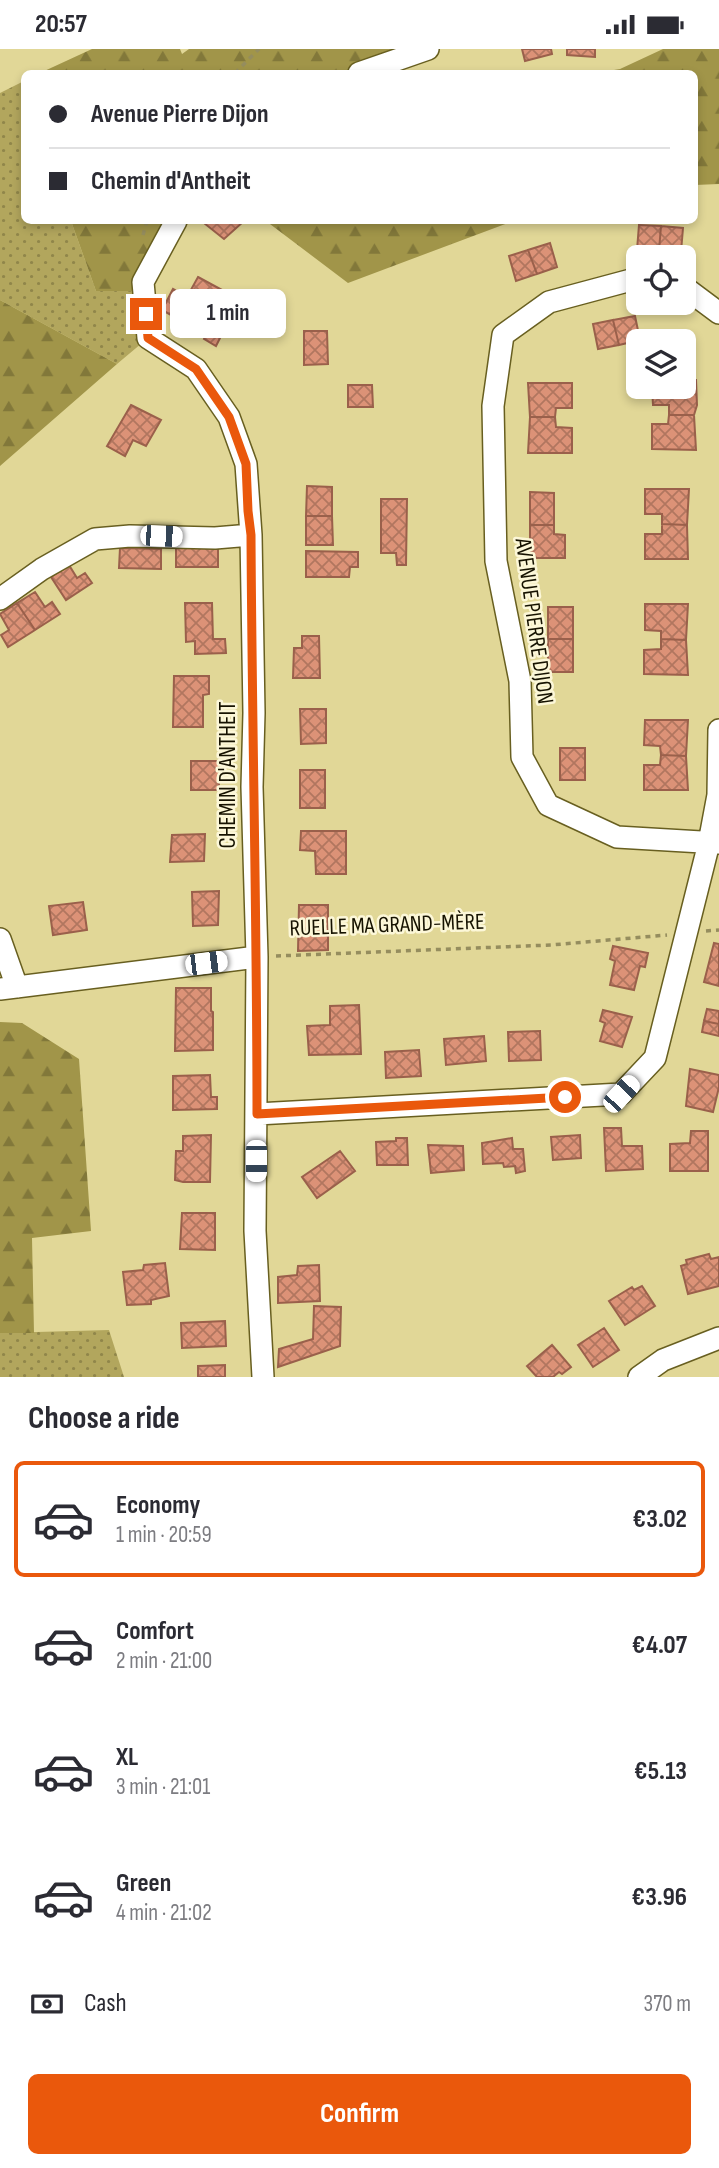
<!DOCTYPE html>
<html lang="en">
<head>
<meta charset="utf-8">
<style>
  body { margin:0; font-family:"Sofia Sans Condensed",sans-serif; background:#f7f7f7; color:#2b2b33; height:100vh; display:flex; flex-direction:column; font-size:26px; white-space:nowrap }
  * { box-sizing:border-box; margin:0 }
  p { font-size:23px; color:#7c7c81 }
  .icon { flex:none; width:38px; height:38px; fill:none; stroke:currentColor; stroke-width:2; stroke-linecap:round; stroke-linejoin:round }
  .map { position:relative; height:1328px; overflow:hidden }
  .panel { display:flex; flex-direction:column; background:#fff; flex:1 }
  .panel>* { flex:none }
  .guide { position:absolute; left:21px; top:21px; width:677px; height:154px; border-radius:10px; box-shadow:0 4px 10px #0003; display:grid; align-content:center; height:154px; padding:0 28px; background:#fff }
  .controls { position:absolute; left:626px; top:196px; display:grid; gap:14px }
  .controls a { display:grid; place-items:center; width:70px; height:70px; border-radius:10px; background:#fff; box-shadow:0 4px 10px #0003; font-size:35px }
  .end { position:absolute; width:32px; height:32px; margin:-16px; border:9px solid #ea580c; background:#fff; box-shadow:0 0 0 4px #fff }
  .from { border-radius:50% }
  .bubble { position:absolute; height:49px; border-radius:10px; background:#fff; box-shadow:0 4px 10px #0003; font-size:23px; font-weight:700; line-height:49px; text-align:center }
  .car { position:absolute; width:21px; height:42px; margin:-21px -10px; border-radius:9px; box-shadow:0 0 5px 2px #0007; background:linear-gradient(#fff 24%,#345 0 40%,#fff 0 76%,#345 0 86%,#fff 0) }
  .guide b { display:flex; align-items:center; gap:24px; height:66px; font-size:26px }
  .guide b+b { border-top:2px solid #e1e1e2 }
  .guide i { width:18px; height:18px; background:#2b2b33 }
  ul { padding:0; list-style:none }
  li { display:flex; align-items:center; gap:21px; height:116px; margin:0 14px 10px; padding:0 14px; border:4px solid transparent; border-radius:10px }
  li div { flex:1 }
  li b { display:block; font-size:26px }
  li em { font-style:normal; font-weight:700 }
  li.current { border-color:#ea580c }
  li>.icon { width:63px; height:63px; stroke-width:1.5 }
  h2 { padding:0 28px; font-size:32px; line-height:84px }
  .pay { display:flex; align-items:center; gap:18px; height:77px; padding:0 28px; font-size:26px }
  .pay p { margin-inline-start:auto }
  .cta { display:flex; gap:14px; margin-top:auto; padding:14px 28px }
  .cta a { flex:1; height:80px; border-radius:10px; background:#ea580c; color:#fff; font-size:28px; font-weight:700; line-height:80px; text-align:center }
  .status { display:flex; justify-content:space-between; align-items:center; height:49px; padding:0 35px; background:#fff; direction:ltr }
  .status svg { height:19px; fill:currentColor }
  .map>svg:first-child { display:block }
  .grass { fill:url(#grass-dots) }
  .forest { fill:url(#forest-firs) }
  .building { fill:url(#building-cross-hatch); stroke:#9a604b; stroke-width:2 }
  .lines { fill:none; stroke-linecap:round; stroke-linejoin:round }
  .minor-casing { stroke:#685f20; stroke-width:24 }
  .path { stroke:#958d5e; stroke-width:3.5; stroke-dasharray:5 5; stroke-linecap:butt }
  .minor { stroke:#fff; stroke-width:21 }
  .route { stroke:#ea580c; stroke-width:9 }
  .labels { text-anchor:middle; dominant-baseline:central; stroke-width:5; stroke-linejoin:round; paint-order:stroke }
  .street-label { font-size:23px; fill:#161200; stroke:#fcf7d8 }
</style>
</head>
<body>
<div class="status"><b>20:57</b><svg viewBox="0 0 49 12"><path d="M0 12V9h3v3zM5 12V6h3v6zM10 12V3h3v9zM15 12V0h3v12zM26 1h20v11H26zM47 4h2v5h-2z"/></svg></div>
<div class="map">
<svg width="719" height="1328" viewBox="0 0 719 1328">
  <defs>
    <pattern id="grass-dots" width="8" height="8" patternUnits="userSpaceOnUse" patternTransform="scale(1.75)"><rect width="8" height="8" fill="#b2a65d"/><path d="M2 2h.1M6 6h.1" fill="none" stroke="#90864a" stroke-width="1.8" stroke-linecap="round"/></pattern>
    <pattern id="forest-firs" width="22" height="20" patternUnits="userSpaceOnUse" patternTransform="scale(1.75)"><rect width="22" height="20" fill="#a19549"/><path d="M5 1l3.5 6h-7zM16 11l3.5 6h-7z" fill="#82783a"/></pattern>
    <pattern id="building-cross-hatch" width="8" height="8" patternUnits="userSpaceOnUse" patternTransform="scale(1.75)"><rect width="8" height="8" fill="#dc9277"/><path d="M0 0l8 8M0 8l8-8" fill="none" stroke="#b1765f"/></pattern>
  </defs>
  <rect width="100%" height="100%" fill="#e1d797"/>
  <path class="grass" d="M22 33 24 41V172H71L96 242H144L148 289 117 315 0 251V44Z
    M109 1281 124 1328H0V1284Z"/>
  <path class="forest" d="M92 0H180L182 5 189 0H428L359 24H40Z
    M663 0H719V135L695 136V24H596L620 20Z
    M71 172H176L144 242H96Z
    M266 172H513L348 234Z
    M0 251 117 315 0 417Z
    M0 973 22 974 79 1010 91 1182 32 1189 34 1284H0Z"/>
  <path class="building" d="M522 0H551L552 5 525 12Z
    M567 0H595V8L567 6Z
    M205 172H244L224 190 204 174Z
    M639 176 661 177 659 202 637 201Z
    M661 177 683 179 681 203 659 202Z
    M550 194 557 218 537 225 528 201Z
    M528 201 537 225 516 232 509 207Z
    M198 228 222 241 200 282 162 261 173 240 187 248Z
    M635 267 640 291 619 296 613 271Z
    M613 271 619 296 598 300 593 275Z
    M213 274 225 279 216 297 204 290Z
    M304 282H327L328 315 304 316Z
    M684 331H696L697 356 694 366H669V356H653L652 338H684Z
    M528 334H572V359H556L555 368H530Z
    M348 336H372L373 358H348Z
    M131 356 161 371 146 397 133 391 125 407 107 397Z
    M669 366H694L696 401 652 400V375H668Z
    M530 368H555L556 378 572 379V404H528Z
    M307 437 332 438V467H306Z
    M645 440H689L687 476 662 475V465H645Z
    M530 443 554 444V476H530Z
    M381 450H407L406 516H397L396 504H381Z
    M306 467H332L333 496H306Z
    M662 475 687 476 688 510H645V485H662Z
    M530 476H554V485L565 486V509H530Z
    M120 499 161 500V520L119 519Z
    M176 499H218V518H176Z
    M306 502 358 503V518H350L349 528H306Z
    M69 516 77 529 85 524 92 534 66 551 51 528Z
    M35 543 45 558 52 553 60 565 35 581 17 554Z
    M17 554 35 581 8 598 1 586 9 581 0 565Z
    M185 554H212L213 590H225L226 604 195 605V592L186 593Z
    M645 555H688L686 591 661 590V582L645 581Z
    M548 558H573V590H548Z
    M302 587H319L320 629H293L294 599H302Z
    M548 590H573V623H548Z
    M661 590 686 591 688 626 644 625V601L661 600Z
    M174 627H209V645L203 646V678H173Z
    M300 660H326V694L301 695Z
    M645 671H688L686 707 661 706 660 697 644 696Z
    M560 699H585V731H560Z
    M661 706 686 707 688 741H644V716H660Z
    M191 712H224V724H219V741H191Z
    M300 721H325V759H300Z
    M301 782H346V825H316L315 802 300 801Z
    M205 785 204 812 170 813 172 786Z
    M219 842 218 876 193 877 192 843Z
    M83 853 87 881 53 886 49 857Z
    M299 856H328V901L298 902Z
    M714 894 719 895V937L704 933Z
    M613 897 648 904 645 918 640 917 634 941 610 936 615 912 610 910Z
    M176 939H211V962L213 963V1001L175 1002Z
    M359 956 361 1005 309 1006 307 977 330 976V957Z
    M707 960 719 962V975L704 972Z
    M603 961 632 968 622 998 600 992 605 974 600 972Z
    M704 972 719 975V987L702 983Z
    M540 982 541 1011 509 1012 508 983Z
    M484 987 486 1012 446 1016 444 990Z
    M419 1001 421 1027 386 1029 385 1003Z
    M690 1020 719 1026V1038L713 1063 686 1057Z
    M210 1026 211 1048H217V1060L173 1061V1027Z
    M604 1079H621L622 1097H642L643 1120 606 1122Z
    M691 1082H708V1122H670V1095L690 1094Z
    M211 1086 210 1133H183L175 1131 176 1102H183V1087Z
    M580 1086 581 1109 553 1111 551 1088Z
    M396 1089H407L408 1116H377L376 1093 396 1092Z
    M512 1089 513 1100H523L525 1122 516 1124 515 1117 504 1118 503 1114 483 1115 482 1094Z
    M428 1096 463 1097 464 1121 431 1124Z
    M340 1102 355 1122 317 1149 302 1128Z
    M182 1164H215V1201L180 1200Z
    M709 1205 711 1210 719 1208V1237L688 1245 681 1217 687 1215 686 1211Z
    M165 1214 169 1247 151 1251V1255L127 1256 123 1223 143 1221 144 1216Z
    M319 1216 320 1252 278 1254V1228L297 1226 298 1217Z
    M642 1237 655 1257 625 1276 609 1252 632 1238 634 1241Z
    M314 1257 341 1258 340 1297 278 1318 279 1300 313 1290Z
    M225 1272 226 1297 182 1299 181 1274Z
    M604 1279 619 1301 593 1318 578 1296Z
    M552 1296 571 1318 562 1325 559 1323 553 1328H537L527 1317Z
    M225 1316V1328H198V1317Z"/>
  <g class="lines">
    <defs>
      <path id="minor" d="M359 24 428 0
        M176 172 143 233 148 289 196 320 229 368 246 415 251 486 254 664 252 738 257 908 255 1182 263 1328
        M639 232 631 231 549 253 503 286 493 357 496 512 520 632 522 708 548 756 617 788 719 794
        M684 238 719 264
        M0 550 42 520 95 490 130 487 215 489 251 486
        M0 890 17 938
        M0 940 257 908
        M257 1065 621 1045 655 1009 709 794 718 746 719 681
        M639 1328 663 1311 719 1289"/>
    </defs>
    <use href="#minor" class="minor-casing"/>
    <path class="path" d="M235 24 259 0
      M143 186 147 172
      M706 882 719 881
      M276 907 551 896 667 886"/>
    <use href="#minor" class="minor"/>
  </g>
  <g class="lines">
    <path class="route" d="M146 265 148 289 196 320 229 368 246 415 248 462 251 486C252 679 257 872 257 1065L565 1048"/>
  </g>
  <g class="labels">
    <g class="street-label">
      <text transform="translate(534 572) rotate(82)">AVENUE PIERRE DIJON</text>
      <text transform="translate(228 726) rotate(-90)">CHEMIN D'ANTHEIT</text>
      <text transform="translate(387 876) rotate(-2)">RUELLE MA GRAND-MÈRE</text>
    </g>
  </g>
</svg>
<div class="controls">
<a><svg class="icon" aria-label="locate" viewBox="0 0 24 24"><circle cx="12" cy="12" r="6"/><path d="M12 2v4M12 18v4M2 12h4M18 12h4"/></svg></a>
<a><svg class="icon" aria-label="layers" viewBox="0 0 24 24"><path d="M12 4l9 5-9 5-9-5zM3 14l9 5 9-5"/></svg></a>
</div>
<i class="end from" style="left:565px;top:1048px"></i>
<i class="end" style="left:146px;top:265px"></i>
<div class="bubble" style="left:170px;top:240px;width:116px">1 min</div>
<i class="car" style="left:161px;top:487px;rotate:92deg"></i>
<i class="car" style="left:206px;top:914px;rotate:83deg"></i>
<i class="car" style="left:621px;top:1045px;rotate:43deg"></i>
<i class="car" style="left:256px;top:1112px;rotate:180deg"></i>
<div class="guide">
<b><i class="from"></i>Avenue Pierre Dijon</b>
<b><i></i>Chemin d'Antheit</b>
</div>
</div>
<section class="panel">
<h2>Choose a ride</h2>
<ul>
<li class="current"><svg class="icon" aria-label="car" viewBox="0 0 24 24"><path d="M5 17H2v-5l4-1 3-4h7l3 4 3 1v5h-3M9 17h6M6 11h13"/><circle cx="7" cy="17" r="2"/><circle cx="17" cy="17" r="2"/></svg><div><b>Economy</b><p>1 min · 20:59</p></div><em>€3.02</em></li>
<li><svg class="icon" aria-label="car" viewBox="0 0 24 24"><path d="M5 17H2v-5l4-1 3-4h7l3 4 3 1v5h-3M9 17h6M6 11h13"/><circle cx="7" cy="17" r="2"/><circle cx="17" cy="17" r="2"/></svg><div><b>Comfort</b><p>2 min · 21:00</p></div><em>€4.07</em></li>
<li><svg class="icon" aria-label="car" viewBox="0 0 24 24"><path d="M5 17H2v-5l4-1 3-4h7l3 4 3 1v5h-3M9 17h6M6 11h13"/><circle cx="7" cy="17" r="2"/><circle cx="17" cy="17" r="2"/></svg><div><b>XL</b><p>3 min · 21:01</p></div><em>€5.13</em></li>
<li><svg class="icon" aria-label="car" viewBox="0 0 24 24"><path d="M5 17H2v-5l4-1 3-4h7l3 4 3 1v5h-3M9 17h6M6 11h13"/><circle cx="7" cy="17" r="2"/><circle cx="17" cy="17" r="2"/></svg><div><b>Green</b><p>4 min · 21:02</p></div><em>€3.96</em></li>
</ul>
<div class="pay"><svg class="icon" aria-label="cash" viewBox="0 0 24 24"><path d="M3 7h18v10H3z"/><circle cx="12" cy="12" r="2"/></svg>Cash<p>370 m</p></div>
<div class="cta"><a>Confirm</a></div>
</section>
</body>
</html>
